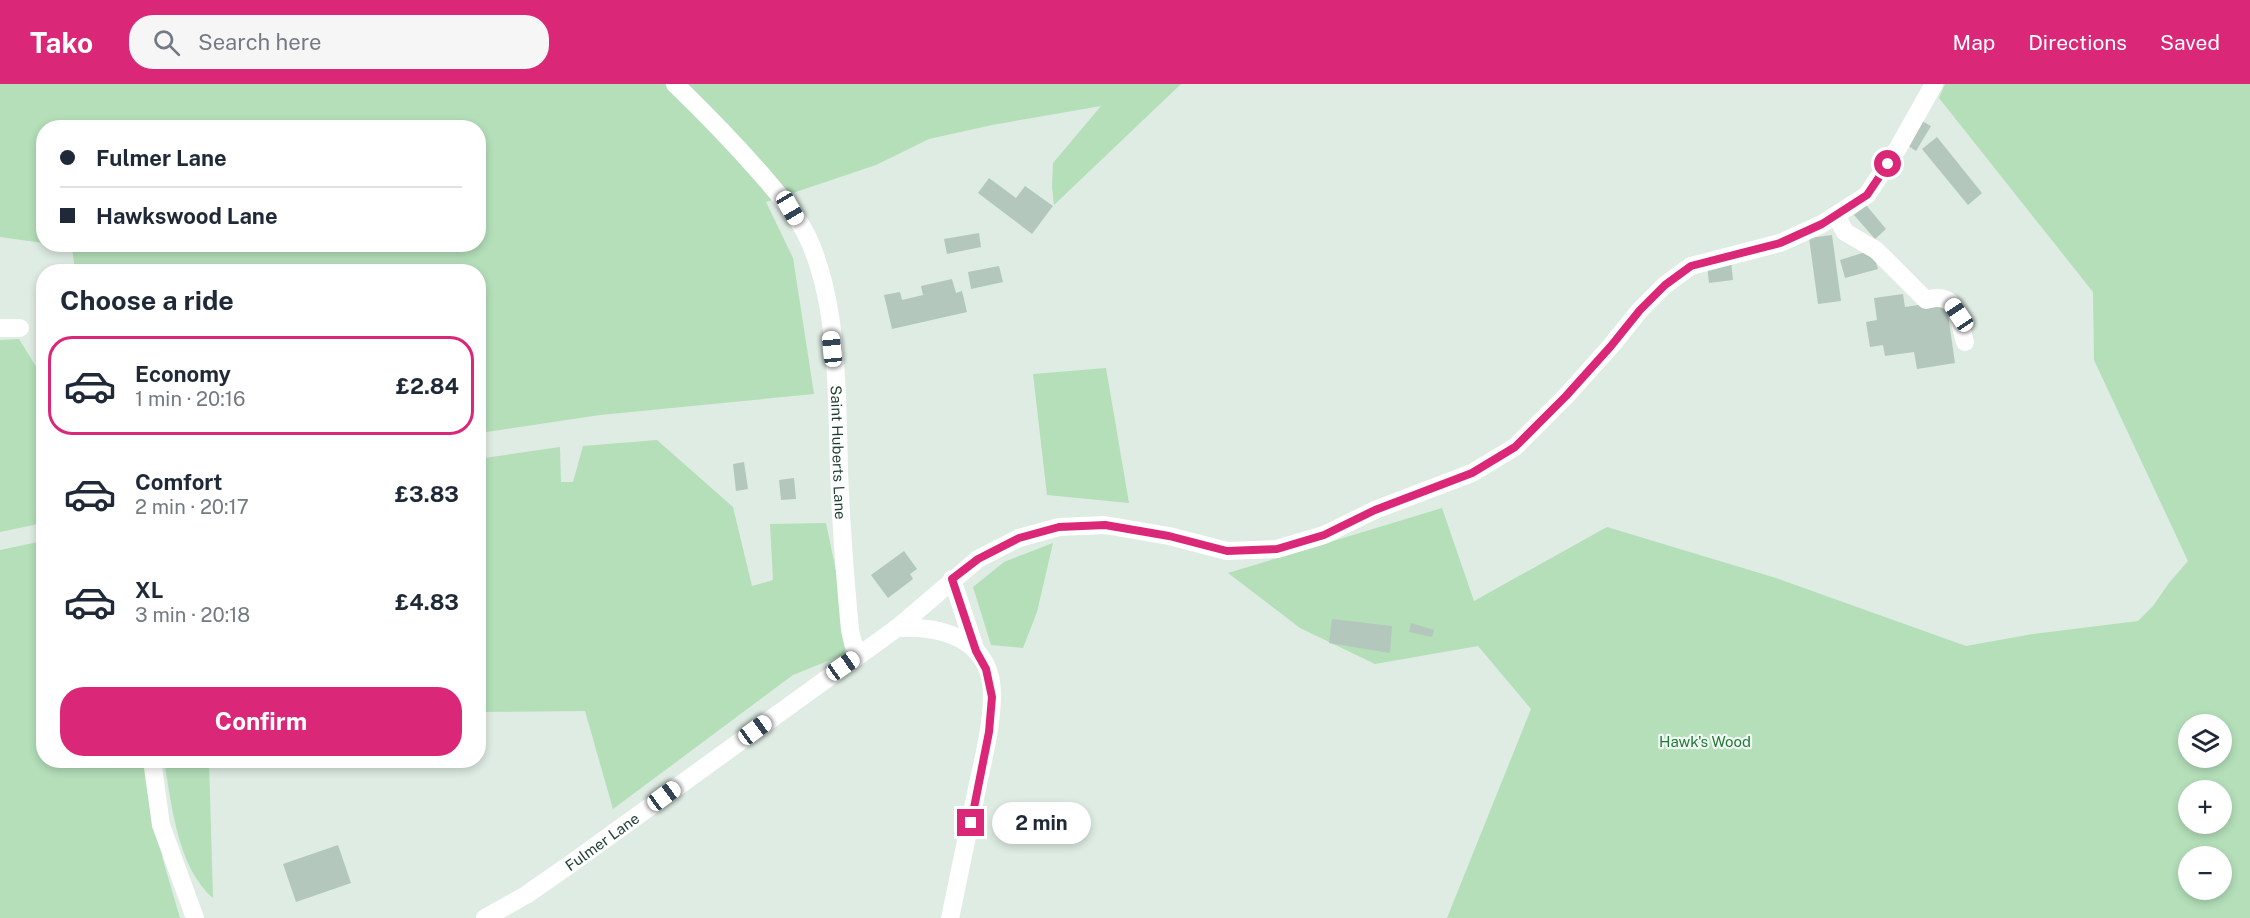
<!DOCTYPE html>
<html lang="en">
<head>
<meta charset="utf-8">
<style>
  body { margin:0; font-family:"Public Sans",sans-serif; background:#f6f6f7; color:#1f2937; height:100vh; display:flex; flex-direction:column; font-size:22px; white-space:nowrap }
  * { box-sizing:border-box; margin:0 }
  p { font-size:20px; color:#747a83 }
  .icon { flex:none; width:33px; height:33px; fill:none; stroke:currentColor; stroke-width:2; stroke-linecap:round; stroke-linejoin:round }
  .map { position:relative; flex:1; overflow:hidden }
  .sheet { position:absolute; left:36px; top:180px; width:450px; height:504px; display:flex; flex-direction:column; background:#fff; border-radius:24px; box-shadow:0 3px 9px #0003 }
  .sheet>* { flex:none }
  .banner { position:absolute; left:36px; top:36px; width:450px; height:132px; border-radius:24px; box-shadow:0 3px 9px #0003; display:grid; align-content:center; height:132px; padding:0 24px; background:#fff }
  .controls { position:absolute; left:2178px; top:630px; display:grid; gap:12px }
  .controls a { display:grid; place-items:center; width:54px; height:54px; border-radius:50%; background:#fff; box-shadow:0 3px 9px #0003; font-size:30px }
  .end { position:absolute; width:27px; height:27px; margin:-14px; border:8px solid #db2777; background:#fff; box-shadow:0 0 0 3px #fff }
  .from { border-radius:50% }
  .bubble { position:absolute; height:42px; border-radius:21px; background:#fff; box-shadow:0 3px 9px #0003; font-size:20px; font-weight:700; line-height:42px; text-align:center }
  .car { position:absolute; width:18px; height:36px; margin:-18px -9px; border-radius:8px; box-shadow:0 0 4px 2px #0007; background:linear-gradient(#fff 24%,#345 0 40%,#fff 0 76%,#345 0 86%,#fff 0) }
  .banner b { display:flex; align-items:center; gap:21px; height:57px; font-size:22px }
  .banner b+b { border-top:2px solid #e0e1e3 }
  .banner i { width:15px; height:15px; background:#1f2937 }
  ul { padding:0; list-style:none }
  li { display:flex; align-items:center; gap:18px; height:99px; margin:0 12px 9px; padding:0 12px; border:3px solid transparent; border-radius:24px }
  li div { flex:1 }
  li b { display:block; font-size:22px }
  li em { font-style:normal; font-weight:700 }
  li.current { border-color:#db2777 }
  li>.icon { width:54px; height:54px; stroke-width:1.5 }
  h2 { padding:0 24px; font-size:27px; line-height:72px }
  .primary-button { display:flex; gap:12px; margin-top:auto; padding:12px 24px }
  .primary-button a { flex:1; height:69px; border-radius:24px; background:#db2777; color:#fff; font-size:24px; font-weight:700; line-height:69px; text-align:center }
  header { display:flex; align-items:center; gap:36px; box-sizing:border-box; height:84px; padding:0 30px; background:#db2777; color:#fff }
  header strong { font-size:28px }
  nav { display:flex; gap:33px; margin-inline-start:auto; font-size:21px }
  .search { width:420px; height:54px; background:#f6f6f7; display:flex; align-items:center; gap:15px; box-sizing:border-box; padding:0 21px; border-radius:24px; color:#747a83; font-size:22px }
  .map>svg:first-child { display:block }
  .green { fill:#b4dfb9; fill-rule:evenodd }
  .building { fill:#b3c7bc }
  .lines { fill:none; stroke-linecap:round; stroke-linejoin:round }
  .minor { stroke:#fff; stroke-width:18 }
  .route { stroke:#db2777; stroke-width:8 }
  .labels { text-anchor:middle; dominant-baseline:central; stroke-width:4.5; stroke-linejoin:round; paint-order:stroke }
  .street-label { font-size:15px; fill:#1e3d30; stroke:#eff8f2 }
  .park-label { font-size:15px; fill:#247837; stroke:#eff8f2 }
</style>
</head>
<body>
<header>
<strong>Tako</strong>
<div class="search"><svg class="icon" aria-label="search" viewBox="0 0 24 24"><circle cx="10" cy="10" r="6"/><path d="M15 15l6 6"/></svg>Search here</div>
<nav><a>Map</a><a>Directions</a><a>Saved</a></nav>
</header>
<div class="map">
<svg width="2250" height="834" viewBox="0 0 2250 834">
  <rect width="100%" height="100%" fill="#deece3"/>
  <path class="green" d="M0 0H1181L1054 121 1052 103 1053 79 1101 22 992 41 929 55 876 81 766 118 793 174 814 310 600 331 479 349 478 188 75 187 72 163 55 161 478 160V44H44L43 159 0 153Z
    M1945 0H2250V834H1447L1531 625 1478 562 1375 580 1300 544 1228 489 1442 424 1474 517 1607 443 1776 494 1966 562 2033 550 2138 537 2153 522 2169 499 2188 477 2094 276 2093 208 1939 14ZM2188 640H2222V674H2188ZM2188 706H2222V740H2188ZM2188 772H2222V806H2188Z
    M19 255 43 294V439L0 448V256Z
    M1106 284 1129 419 1047 411 1033 290Z
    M657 356 733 423 752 502 773 496 770 440 826 439 840 506 845 570 793 591 613 725 585 627 479 628 478 375 560 363 561 398H573L583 362Z
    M43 457 44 676 146 677 163 776 180 834H0V466Z
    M1053 459 1037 528 1023 564 991 561 973 503 1004 478Z
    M164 677H209L213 814C177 783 172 721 164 677Z"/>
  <path class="building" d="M1922 37 1931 42 1916 67 1907 61Z
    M1937 53 1982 109 1968 121 1922 65Z
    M989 94 1016 114 1025 102 1053 122 1032 150 978 109Z
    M1866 121 1886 145 1875 155 1854 131Z
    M979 149 981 163 947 170 944 155Z
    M1832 151 1841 217 1818 220 1809 154Z
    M1872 166 1878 185 1845 194 1840 176Z
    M1731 178 1733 196 1709 199 1707 181Z
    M999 182 1003 198 971 205 968 188Z
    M952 195 956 209 962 207 967 228 892 245 884 211 900 208 902 216 923 211 921 202Z
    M1903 210 1905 223 1946 217 1955 279 1917 285 1914 268 1885 272 1883 261 1870 263 1866 238 1877 236 1874 214Z
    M744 378 748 405 736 407 733 380Z
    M794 394 796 415 781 416 779 396Z
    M904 467 917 485 910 490 913 495 888 514 871 491Z
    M1332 535 1392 542 1390 569 1329 559Z
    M1411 539 1434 546 1432 553 1409 548Z
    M338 761 351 799 296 818 283 780Z"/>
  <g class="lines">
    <g class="minor">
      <path id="s1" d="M675 0C706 30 735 60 763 92 780 112 797 131 808 154 839 221 837 315 839 387 841 441 845 493 850 546L853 559 860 570"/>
      <path d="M1836 131 1845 148 1876 166 1926 216C1959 206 1958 236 1965 258"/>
      <path d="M0 244H20"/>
      <path d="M952 495 976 567"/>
      <path d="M897 544C945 541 994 557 992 615 991 644 984 672 978 700 969 745 959 789 950 834"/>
      <path d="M152 676 161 741 195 834"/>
      <path id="s2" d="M485 834 526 811 572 779 897 544 978 475 1019 454 1059 443 1105 441 1169 452 1227 467 1277 465 1324 451 1375 426 1472 389 1515 363 1566 312 1611 262 1640 226 1665 201 1691 182 1780 159 1822 140 1867 111 1898 64 1934 0"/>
    </g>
  </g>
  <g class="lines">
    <path class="route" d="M971 739 989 648 992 613 986 585 976 567 952 495 978 475 1019 454 1059 443 1105 441 1169 452 1227 467 1277 465 1324 451 1375 426 1472 389 1515 363 1566 312 1611 262 1640 226 1665 201 1691 182 1780 159 1822 140 1867 111 1888 80"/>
  </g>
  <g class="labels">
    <g class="street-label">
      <text stroke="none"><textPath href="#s1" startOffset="422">Saint Huberts Lane</textPath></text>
      <text stroke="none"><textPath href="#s2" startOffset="140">Fulmer Lane</textPath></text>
    </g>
    <g class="park-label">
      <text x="1705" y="657">Hawk's Wood</text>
    </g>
  </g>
</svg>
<div class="controls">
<a><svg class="icon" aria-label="layers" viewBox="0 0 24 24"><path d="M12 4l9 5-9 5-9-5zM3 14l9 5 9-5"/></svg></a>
<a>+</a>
<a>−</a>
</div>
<i class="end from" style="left:1888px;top:80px"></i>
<i class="end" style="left:971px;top:739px"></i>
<div class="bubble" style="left:992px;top:718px;width:99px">2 min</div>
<i class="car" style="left:790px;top:124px;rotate:150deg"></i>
<i class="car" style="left:1959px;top:231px;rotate:326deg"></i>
<i class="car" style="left:832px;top:265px;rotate:354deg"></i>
<i class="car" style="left:843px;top:582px;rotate:55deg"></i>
<i class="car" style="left:755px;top:646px;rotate:54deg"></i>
<i class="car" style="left:664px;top:712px;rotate:54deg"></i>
<div class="banner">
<b><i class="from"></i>Fulmer Lane</b>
<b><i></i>Hawkswood Lane</b>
</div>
<section class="sheet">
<h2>Choose a ride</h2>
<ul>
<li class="current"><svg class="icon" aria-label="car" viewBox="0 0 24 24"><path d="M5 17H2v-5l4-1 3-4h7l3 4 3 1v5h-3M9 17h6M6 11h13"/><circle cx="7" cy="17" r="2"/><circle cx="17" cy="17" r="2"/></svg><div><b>Economy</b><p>1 min · 20:16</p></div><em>£2.84</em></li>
<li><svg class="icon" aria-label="car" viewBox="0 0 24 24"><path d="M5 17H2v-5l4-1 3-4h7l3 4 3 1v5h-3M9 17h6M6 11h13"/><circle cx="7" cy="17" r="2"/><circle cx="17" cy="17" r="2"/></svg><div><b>Comfort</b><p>2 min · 20:17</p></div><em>£3.83</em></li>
<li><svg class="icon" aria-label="car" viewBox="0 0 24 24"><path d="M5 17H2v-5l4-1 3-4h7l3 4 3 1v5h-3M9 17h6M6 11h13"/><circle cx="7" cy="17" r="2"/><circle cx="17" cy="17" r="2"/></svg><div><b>XL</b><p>3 min · 20:18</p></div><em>£4.83</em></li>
</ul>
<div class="primary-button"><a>Confirm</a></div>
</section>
</div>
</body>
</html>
